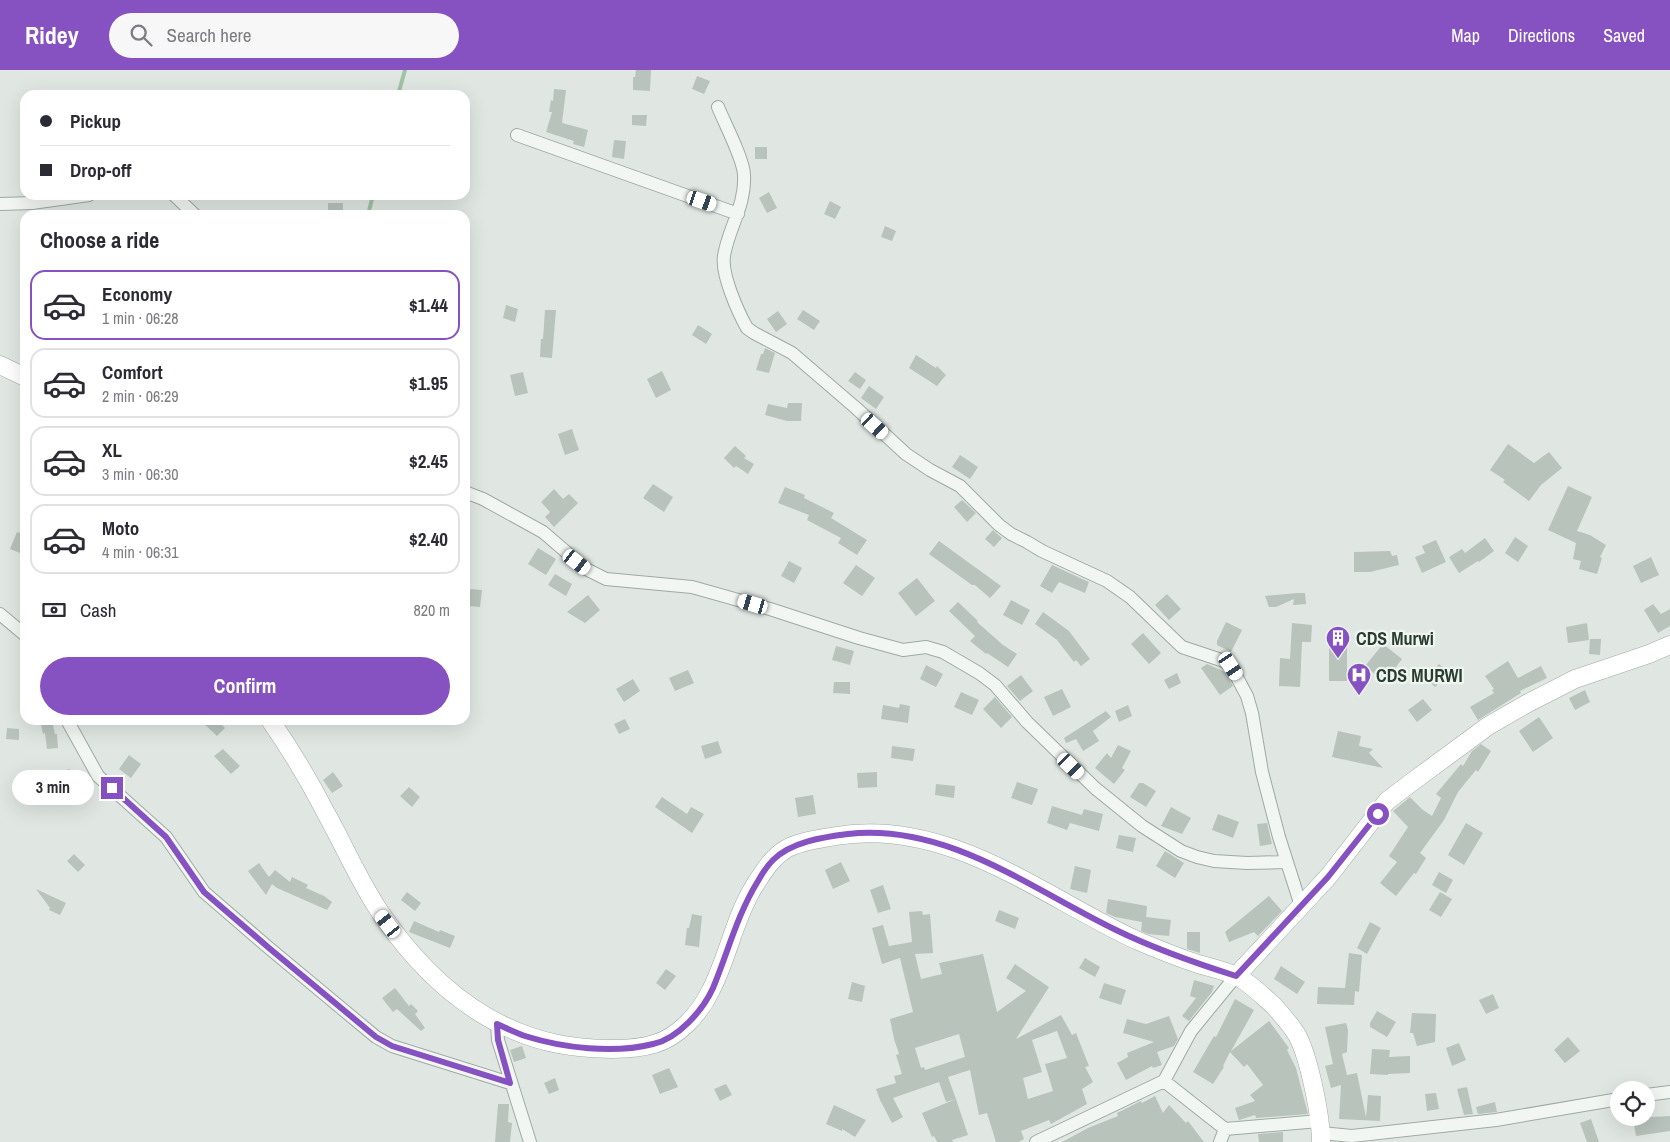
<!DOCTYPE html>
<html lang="en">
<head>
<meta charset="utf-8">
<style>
  body { margin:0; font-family:"Archivo Narrow",sans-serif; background:#f7f7f7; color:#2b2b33; height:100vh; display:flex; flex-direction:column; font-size:19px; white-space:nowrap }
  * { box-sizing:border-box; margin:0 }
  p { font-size:16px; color:#7c7c81 }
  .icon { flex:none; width:28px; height:28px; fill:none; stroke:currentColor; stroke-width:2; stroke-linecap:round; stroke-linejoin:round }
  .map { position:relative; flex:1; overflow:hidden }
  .details { position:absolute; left:20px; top:140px; width:450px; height:515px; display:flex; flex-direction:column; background:#fff; border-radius:15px; box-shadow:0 5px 20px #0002 }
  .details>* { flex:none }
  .guide { position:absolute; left:20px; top:20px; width:450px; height:110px; border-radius:15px; box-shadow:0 5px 20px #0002; display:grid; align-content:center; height:110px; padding:0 20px; background:#fff }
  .fabs { position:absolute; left:1610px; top:1011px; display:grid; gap:10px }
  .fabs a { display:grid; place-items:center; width:45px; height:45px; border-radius:50%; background:#fff; box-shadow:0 5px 20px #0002; font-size:25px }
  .end { position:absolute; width:22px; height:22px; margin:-11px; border:6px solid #8651c0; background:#fff; box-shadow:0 0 0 2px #fff }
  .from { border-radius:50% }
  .bubble { position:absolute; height:35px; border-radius:18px; background:#fff; box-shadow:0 5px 20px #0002; font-size:16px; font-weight:700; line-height:35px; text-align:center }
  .car { position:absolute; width:15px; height:30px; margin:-15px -8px; border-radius:6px; box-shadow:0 0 4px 1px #0007; background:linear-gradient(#fff 24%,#345 0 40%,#fff 0 76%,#345 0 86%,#fff 0) }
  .guide b { display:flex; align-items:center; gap:18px; height:48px; font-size:19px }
  .guide b+b { border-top:1px solid #e1e1e2 }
  .guide i { width:12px; height:12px; background:#2b2b33 }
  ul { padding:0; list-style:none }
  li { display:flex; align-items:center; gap:15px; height:70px; margin:0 10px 8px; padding:0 10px; border:2px solid #e1e1e2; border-radius:15px }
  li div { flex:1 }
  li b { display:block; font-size:19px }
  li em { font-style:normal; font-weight:700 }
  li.on { border-color:#8651c0 }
  li>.icon { width:45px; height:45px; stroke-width:1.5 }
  h2 { padding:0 20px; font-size:22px; line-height:60px }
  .pay { display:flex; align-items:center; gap:12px; height:55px; padding:0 20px; font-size:19px }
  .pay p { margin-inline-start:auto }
  .button { display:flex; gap:10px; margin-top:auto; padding:10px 20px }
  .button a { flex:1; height:58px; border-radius:30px; background:#8651c0; color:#fff; font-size:20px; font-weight:700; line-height:58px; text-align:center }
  header { display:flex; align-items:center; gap:30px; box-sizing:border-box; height:70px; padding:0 25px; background:#8651c0; color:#fff }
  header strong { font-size:24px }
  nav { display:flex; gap:28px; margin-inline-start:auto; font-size:18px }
  .search { width:350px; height:45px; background:#f7f7f7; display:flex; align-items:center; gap:12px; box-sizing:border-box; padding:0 18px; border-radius:28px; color:#7c7c81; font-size:19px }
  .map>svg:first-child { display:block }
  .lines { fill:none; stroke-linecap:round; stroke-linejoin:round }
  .stream { stroke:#9ec4a4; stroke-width:4 }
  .building { fill:#b8c3bb; fill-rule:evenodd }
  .street-casing { stroke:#9eaaa2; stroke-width:14 }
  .secondary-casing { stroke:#9eaaa2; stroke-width:19 }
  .street { stroke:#f2f6f3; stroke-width:12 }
  .secondary { stroke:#fff; stroke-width:18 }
  .route { stroke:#8651c0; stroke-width:6 }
  .labels { text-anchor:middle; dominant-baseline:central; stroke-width:4.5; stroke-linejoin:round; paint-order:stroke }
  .poi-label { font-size:18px; font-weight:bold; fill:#2a3d2f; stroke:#eff5f0; text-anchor:start }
</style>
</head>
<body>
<header>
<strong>Ridey</strong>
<div class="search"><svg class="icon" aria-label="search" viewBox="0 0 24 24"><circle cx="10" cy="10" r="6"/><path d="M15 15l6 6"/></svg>Search here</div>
<nav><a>Map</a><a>Directions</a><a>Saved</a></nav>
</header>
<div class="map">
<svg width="1670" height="1072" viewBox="0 0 1670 1072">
  <rect width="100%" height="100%" fill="#e0e7e2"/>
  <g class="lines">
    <path class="stream" d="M398 25 405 0
      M368 145 373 125"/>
  </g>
  <path class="building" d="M636 0H651L650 21 633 20V7H635Z
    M697 6 710 11 704 24 692 19Z
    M554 19 566 20 562 53 588 60 584 77 573 74 574 71 546 62 552 42H549L551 30 553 31Z
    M632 45H647L646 56 632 55Z
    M614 70 626 71 624 89 612 87Z
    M755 77H767V89H755Z
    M769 122 777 138 767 143 759 128Z
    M830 131 841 137 835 149 824 144Z
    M328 133H343V145H328Z
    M885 156 896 161 892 171 881 167Z
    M506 235 518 239 515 252 503 248Z
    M545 240H556L552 288 540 287 541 269H543Z
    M803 240 820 251 814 260 797 249Z
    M778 241 787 254 776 262 767 249Z
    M698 255 712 264 706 274 692 265Z
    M765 278 775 283 769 303 756 300 761 284H763Z
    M916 285 936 298 937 296 946 305 937 316 909 298Z
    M662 301 671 320 656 328 647 309Z
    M523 302 528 323 515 326 510 305Z
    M855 302 866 310 860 319 848 311Z
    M869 316 884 327 876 339 861 328Z
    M788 333H802L801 351H787L765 345 768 334 787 338Z
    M572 359 579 380 565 385 558 364Z
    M1508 374 1534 393 1549 382 1562 398 1541 415 1529 431 1503 412 1505 410 1490 400Z
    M735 376 746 386 744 388 754 394 748 404 736 396 734 398 724 388Z
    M960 385 978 397 970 409 952 397Z
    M653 414 673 427 664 442 643 428Z
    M1568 416 1592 427 1577 461 1590 465 1606 475 1600 487 1602 488 1597 504 1579 499 1581 491 1573 489 1576 473 1548 460Z
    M785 417 805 425 804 428 834 443 831 448 867 470 857 485 838 473 841 468 807 450 809 445 778 433Z
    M554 419 563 429 569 424 578 433 554 457 545 447 550 442 541 432Z
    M962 430 976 443 967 452 954 437Z
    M993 460 1002 468 994 477 985 469Z
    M17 462 25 465V485L10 479Z
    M1515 467 1528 476 1518 492 1505 483Z
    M1485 468 1494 481 1479 492 1478 491 1459 503 1449 487 1462 479 1465 483Z
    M1436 470 1446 492 1422 503 1415 487 1425 483 1422 476Z
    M939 471 1001 516 990 528 975 515H972L929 484Z
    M538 478 556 489 546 505 528 494Z
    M1390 481 1392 486 1397 485 1399 495 1370 502H1354V482Z
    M1651 487 1659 505 1641 513 1633 496Z
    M789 491 802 498 794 513 781 506Z
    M856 495 875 508 862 526 843 513Z
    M1052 495 1089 512 1085 523 1059 512 1052 523 1040 516Z
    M555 504 572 514 566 526 548 515Z
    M917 508 935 531 916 546 898 523Z
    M469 519 482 520 480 537 467 536Z
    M1297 523H1305L1306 534 1293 535 1294 529 1276 537H1269L1265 526Z
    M1167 524 1181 539 1169 550 1155 535Z
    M588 525 600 540 585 553 567 542Z
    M1011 530 1030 540 1022 555 1003 545Z
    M958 532 978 551 977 552 1003 575 1017 584 1008 597 987 583 986 584 970 571 975 566 949 541Z
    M1653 534 1661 544 1670 539V556L1658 563 1644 540Z
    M1043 542 1069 561 1090 589 1081 596 1076 590 1074 592 1057 570 1035 554Z
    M1226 552 1242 560 1231 582 1217 575V571Z
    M1292 553 1312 555 1311 572H1302L1300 617 1279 616 1280 588 1290 589Z
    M1587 553 1589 570 1568 573 1566 557Z
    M1143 563 1161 583 1149 594 1131 574Z
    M1329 568H1347V611H1329Z
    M1590 569H1601L1600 585 1589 584Z
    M1383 574 1402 589 1385 612 1365 596Z
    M836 576 854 581 850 595 832 590Z
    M1508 591 1518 608 1541 596 1547 608 1520 621 1521 623 1478 650 1470 637 1494 623 1492 620 1494 619 1485 606Z
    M1207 594 1225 602 1233 616 1220 625 1201 598Z
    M1439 594 1449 603 1435 617 1426 608Z
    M926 595 943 604 936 617 920 609Z
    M688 600 694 613 675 621 669 608Z
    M1177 603 1181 613 1169 619 1164 610Z
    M1021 605 1033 621 1020 631 1007 616Z
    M633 609 640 621 624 632 616 619Z
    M834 612H850V624L833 623Z
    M1062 619 1071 637 1053 646 1044 627Z
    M1585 620 1590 632 1575 640 1569 628Z
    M961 622 979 630 972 645 954 637Z
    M995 627 1012 647 1001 658 983 639Z
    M1423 629 1432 640 1417 652 1408 640Z
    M900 634 910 636 908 653 881 649 883 635 899 638Z
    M1128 635 1132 646 1119 652 1115 641Z
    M1106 641 1111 647 1093 661 1099 671 1083 681 1076 669 1066 673 1064 668Z
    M1539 647 1553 668 1533 682 1519 661Z
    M625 649 630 659 619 664 614 654Z
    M40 650H52L55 664H57L58 678 47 679 45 663 43 664Z
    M200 650H217L225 658 217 666Z
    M7 658 19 659V670L6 669Z
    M1338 661 1361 666 1359 676 1373 679 1369 683 1383 698 1332 687Z
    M718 671 722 683 705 689 701 676Z
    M1481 674 1491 681 1478 702 1476 700 1458 722 1444 750 1420 783 1426 788 1416 804 1414 803 1396 826 1380 813 1397 792 1389 786 1408 757 1393 741 1410 727 1423 740 1432 746 1441 728 1436 724 1461 694 1463 696 1472 681Z
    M1118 675 1131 681 1122 698 1125 700 1114 714 1095 698 1107 683 1111 688Z
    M892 676 915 679 913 691 891 688Z
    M223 679 240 696 231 704 214 686Z
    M129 685 141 694 131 708 119 699Z
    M68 699 79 704 71 720 61 715Z
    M333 702 343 716 332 723 323 710Z
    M877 702V717L858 718 857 703Z
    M1017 712 1038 719 1032 735 1011 728Z
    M1139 713H1143L1156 721 1146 737 1130 727Z
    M936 714 955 716 954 728 935 725Z
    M409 717 420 727 412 737 400 726Z
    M813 725 816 744 798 747 795 728Z
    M662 727 687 744 691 737 704 744 692 763 655 737Z
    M1052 736 1082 745 1084 739 1103 744 1099 761 1070 753 1067 760 1047 753Z
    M1171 737 1191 748 1182 764 1161 756Z
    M1218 744 1239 752 1233 768 1212 760Z
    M1267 753 1272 774 1260 776 1257 754Z
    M1466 753 1483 763 1464 795 1448 785Z
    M1119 765 1136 768 1133 782 1116 778Z
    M1165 781 1184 793 1175 808 1156 796Z
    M74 784 85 795 78 802 67 791Z
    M841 792 850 811 833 819 825 800Z
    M259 793 269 807 275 800 290 812 292 807 308 815 306 818 324 826 332 832 327 840 277 818 272 814 266 825 248 801Z
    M1075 796 1091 800 1087 823 1070 819Z
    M1439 802 1453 810 1446 823 1432 815Z
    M883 815 891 839 878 843 870 820Z
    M36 819 66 833 60 845 49 840 50 838Z
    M407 822 421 833 415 841 401 830Z
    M1440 822 1452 829 1441 847 1429 840Z
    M1269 826 1282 841 1258 866 1254 862 1229 872 1225 862Z
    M1108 829 1147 836 1146 847 1171 850 1169 866 1148 864 1141 861 1142 852 1115 847 1106 843Z
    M999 840 1019 848 1015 859 995 851Z
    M922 841 923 845 930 844 933 883 915 884 921 909 942 904 939 893 983 884 997 942 1026 921 1006 908 1015 894 1049 917 1016 969 1061 945 1072 965 1076 963 1089 996 1085 997 1093 1012 1082 1019 1087 1034 1051 1054 1049 1050 1021 1061 1024 1069 1019 1072H996L987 1043 979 1045 970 1000 948 1007 956 1029 946 1032 939 1012 893 1028 903 1047 892 1053 880 1030 876 1019 896 1013 894 1006 902 1004 896 985 899 984 894 969 890 949 913 942 900 888 882 894 872 858 883 855 889 876 912 872 909 842ZM1057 961 1067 988 1045 994 1053 1021 1028 1029 1023 1008 1042 1002 1032 970ZM959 964 965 987 925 1000 924 997 921 998 915 978Z
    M692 844 702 846 699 877 685 875 687 858H689Z
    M414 851 439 862 440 860 455 866 450 878 409 862Z
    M1370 852 1381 858 1367 884 1357 878Z
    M1187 862H1200V883L1187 879Z
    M1349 883 1362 885 1359 922 1355 921 1354 935 1317 934 1318 917 1345 918Z
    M1085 888 1100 897 1095 907 1079 898Z
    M1281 896 1305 912 1297 924 1274 909Z
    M666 899 676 906 665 920 656 913Z
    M1194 910 1214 916 1212 922 1189 951 1182 946 1196 928 1190 926Z
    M852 912 865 916 862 932 848 929Z
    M1104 913 1126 920 1121 935 1099 928Z
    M395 918 409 936 411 934 418 941 415 944 425 958 421 961 397 939 393 942 382 928Z
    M1493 924 1499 938 1486 944 1479 930Z
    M1235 929 1254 940 1231 981 1269 951 1289 978 1287 980 1296 998 1308 1044 1256 1048 1255 1045 1239 1050 1235 1038 1255 1031 1250 1025 1263 1015 1247 994 1244 997 1230 982 1223 996 1224 997 1213 1014 1193 1002 1214 966 1216 967Z
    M1377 941 1396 952 1387 967 1370 957V953Z
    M1412 943 1436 944 1435 972 1417 976 1413 963H1410Z
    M1169 946 1178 969 1174 976 1157 982 1162 995 1153 998 1152 996 1126 1010 1117 993 1128 987 1127 983 1154 972 1123 963 1127 949 1146 954Z
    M1346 953 1348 960 1347 982 1342 984 1347 1005 1357 1003 1366 1047 1368 1025 1381 1026 1380 1051 1339 1049 1341 1015 1331 1018 1325 996 1333 994 1325 957Z
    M1568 967 1580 981 1565 993 1554 980Z
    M1459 973 1466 990 1452 996 1446 978Z
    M522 976 526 988 514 992 510 980Z
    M1372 979 1390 980 1389 987 1410 986V1003L1388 1004V1005L1370 1004Z
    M669 998 678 1017 660 1024 652 1005Z
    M555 1008 559 1020 549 1024 544 1013Z
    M726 1014 732 1025 720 1031 714 1019Z
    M1467 1017 1473 1044 1464 1045 1457 1019Z
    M1436 1023 1439 1039 1427 1041 1425 1024Z
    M1155 1026 1163 1043 1169 1035 1186 1053 1188 1051 1204 1072H1062L1088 1058 1118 1046 1117 1043 1141 1031 1142 1033Z
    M956 1029 968 1065 952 1070 953 1072H937L934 1066 932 1067 922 1043Z
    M1495 1032 1497 1042 1478 1044 1476 1037Z
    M498 1034H509L508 1052 512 1053 510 1072H495Z
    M834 1035 866 1050 855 1067 842 1059V1061L826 1054Z
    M1670 1046V1061L1636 1066 1633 1048Z
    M1591 1049 1599 1072H1587L1580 1053Z
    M1283 1062V1072H1259L1258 1064Z"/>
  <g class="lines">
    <defs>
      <path id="street" d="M718 37C724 52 744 90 744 105 746 135 728 159 724 186 721 204 738 242 747 258L754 263 792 283 856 338 906 384 930 400 960 416 999 455 1011 464 1027 472 1042 481 1107 511 1130 527 1182 577 1224 591 1231 596 1247 626 1252 643 1262 702 1279 767 1301 836
        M517 65 738 144
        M174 125 195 145
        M0 134 32 133 89 125
        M465 422 483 429 543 462 586 499 606 509 692 517 770 539 859 568 903 580 926 577 943 582 979 603 995 615 1027 652 1095 718 1142 756 1181 781 1197 787 1214 791 1247 793 1287 792
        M0 544 25 565
        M67 650 98 706 166 767 204 822 269 878 376 967 392 976 510 1013
        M497 954 498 970 530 1072
        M1164 1011 1225 1059 1220 1072
        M1646 1025 1670 1022
        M1225 1059 1319 1051
        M1321 1063 1352 1066 1496 1050 1619 1029
        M1036 1072 1164 1011 1191 961 1236 906"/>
      <path id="secondary" d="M0 295 25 307
        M270 650C291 680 310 712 327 745 346 779 361 816 384 848 427 909 483 959 558 974 584 979 629 982 654 974 679 967 700 943 711 920 728 887 734 850 753 818 762 804 771 788 786 779 800 771 820 769 836 766 947 747 1042 826 1136 870 1157 879 1177 887 1198 894 1212 898 1227 901 1240 908 1253 916 1263 926 1274 936 1282 945 1291 955 1297 965 1309 987 1321 1046 1321 1072
        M1236 906 1328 807 1387 731 1412 712 1488 656 1528 633 1575 609 1649 584 1670 575"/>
    </defs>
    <use href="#street" class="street-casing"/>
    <use href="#secondary" class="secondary-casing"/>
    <use href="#street" class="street"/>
    <use href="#secondary" class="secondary"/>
  </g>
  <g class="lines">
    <path class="route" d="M112 718 166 767 204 822 269 878 376 967 392 976 510 1013 498 970 497 954C506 958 516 963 525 966 563 978 614 984 653 974 678 969 703 940 713 918 728 882 737 845 758 811 762 804 767 796 773 790 791 772 823 767 848 764 947 753 1031 819 1116 860 1155 879 1195 893 1236 906L1328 807 1378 744"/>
  </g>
  <defs>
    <symbol id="building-pin" viewBox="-11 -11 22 30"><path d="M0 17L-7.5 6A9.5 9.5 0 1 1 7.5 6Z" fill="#8651c0" stroke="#eff5f0"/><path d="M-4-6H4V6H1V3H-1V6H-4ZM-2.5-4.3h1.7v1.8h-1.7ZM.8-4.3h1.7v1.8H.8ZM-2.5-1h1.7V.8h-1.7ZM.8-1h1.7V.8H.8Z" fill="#fff"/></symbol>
    <symbol id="hospital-pin" viewBox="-11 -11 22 30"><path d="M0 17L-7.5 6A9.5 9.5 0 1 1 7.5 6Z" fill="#8651c0" stroke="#eff5f0"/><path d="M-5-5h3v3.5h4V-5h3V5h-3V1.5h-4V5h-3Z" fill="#fff"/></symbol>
  </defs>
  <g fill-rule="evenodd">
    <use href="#building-pin" x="1324" y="554" width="28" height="38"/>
    <use href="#hospital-pin" x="1345" y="591" width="28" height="38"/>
  </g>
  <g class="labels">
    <g class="poi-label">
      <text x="1356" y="568">CDS Murwi</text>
      <text x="1376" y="605">CDS MURWI</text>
    </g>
  </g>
</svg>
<div class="fabs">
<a><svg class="icon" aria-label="locate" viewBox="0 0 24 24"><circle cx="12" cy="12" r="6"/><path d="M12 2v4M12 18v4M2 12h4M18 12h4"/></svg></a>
</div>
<i class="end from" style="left:1378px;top:744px"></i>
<i class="end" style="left:112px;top:718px"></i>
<div class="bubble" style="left:12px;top:700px;width:82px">3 min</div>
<i class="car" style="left:702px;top:131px;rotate:109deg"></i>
<i class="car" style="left:875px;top:356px;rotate:132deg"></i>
<i class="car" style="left:577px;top:492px;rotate:128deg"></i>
<i class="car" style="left:753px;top:534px;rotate:286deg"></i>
<i class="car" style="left:1231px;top:596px;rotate:146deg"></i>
<i class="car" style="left:1071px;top:696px;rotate:134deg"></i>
<i class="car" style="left:388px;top:854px;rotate:322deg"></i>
<div class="guide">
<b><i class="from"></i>Pickup</b>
<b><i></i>Drop-off</b>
</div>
<section class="details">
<h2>Choose a ride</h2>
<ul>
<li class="on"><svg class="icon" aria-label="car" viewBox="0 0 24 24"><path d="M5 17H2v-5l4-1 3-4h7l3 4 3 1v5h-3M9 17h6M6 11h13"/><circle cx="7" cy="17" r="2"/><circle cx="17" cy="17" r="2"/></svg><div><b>Economy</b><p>1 min · 06:28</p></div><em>$1.44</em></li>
<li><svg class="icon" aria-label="car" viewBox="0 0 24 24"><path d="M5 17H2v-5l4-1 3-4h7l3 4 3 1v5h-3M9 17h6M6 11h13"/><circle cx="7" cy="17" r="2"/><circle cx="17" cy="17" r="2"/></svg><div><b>Comfort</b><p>2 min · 06:29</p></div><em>$1.95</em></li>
<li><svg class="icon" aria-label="car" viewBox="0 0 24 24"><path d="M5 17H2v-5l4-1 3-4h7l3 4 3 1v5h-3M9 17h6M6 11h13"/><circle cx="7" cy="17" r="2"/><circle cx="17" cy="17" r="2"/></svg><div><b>XL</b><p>3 min · 06:30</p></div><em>$2.45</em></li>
<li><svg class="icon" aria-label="car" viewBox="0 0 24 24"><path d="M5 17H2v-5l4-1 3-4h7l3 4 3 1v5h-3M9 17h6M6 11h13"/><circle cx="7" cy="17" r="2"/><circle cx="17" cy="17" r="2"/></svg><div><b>Moto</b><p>4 min · 06:31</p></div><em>$2.40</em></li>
</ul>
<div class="pay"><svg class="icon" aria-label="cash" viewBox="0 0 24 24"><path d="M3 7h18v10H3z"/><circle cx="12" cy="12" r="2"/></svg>Cash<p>820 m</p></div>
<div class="button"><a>Confirm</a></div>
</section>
</div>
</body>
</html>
